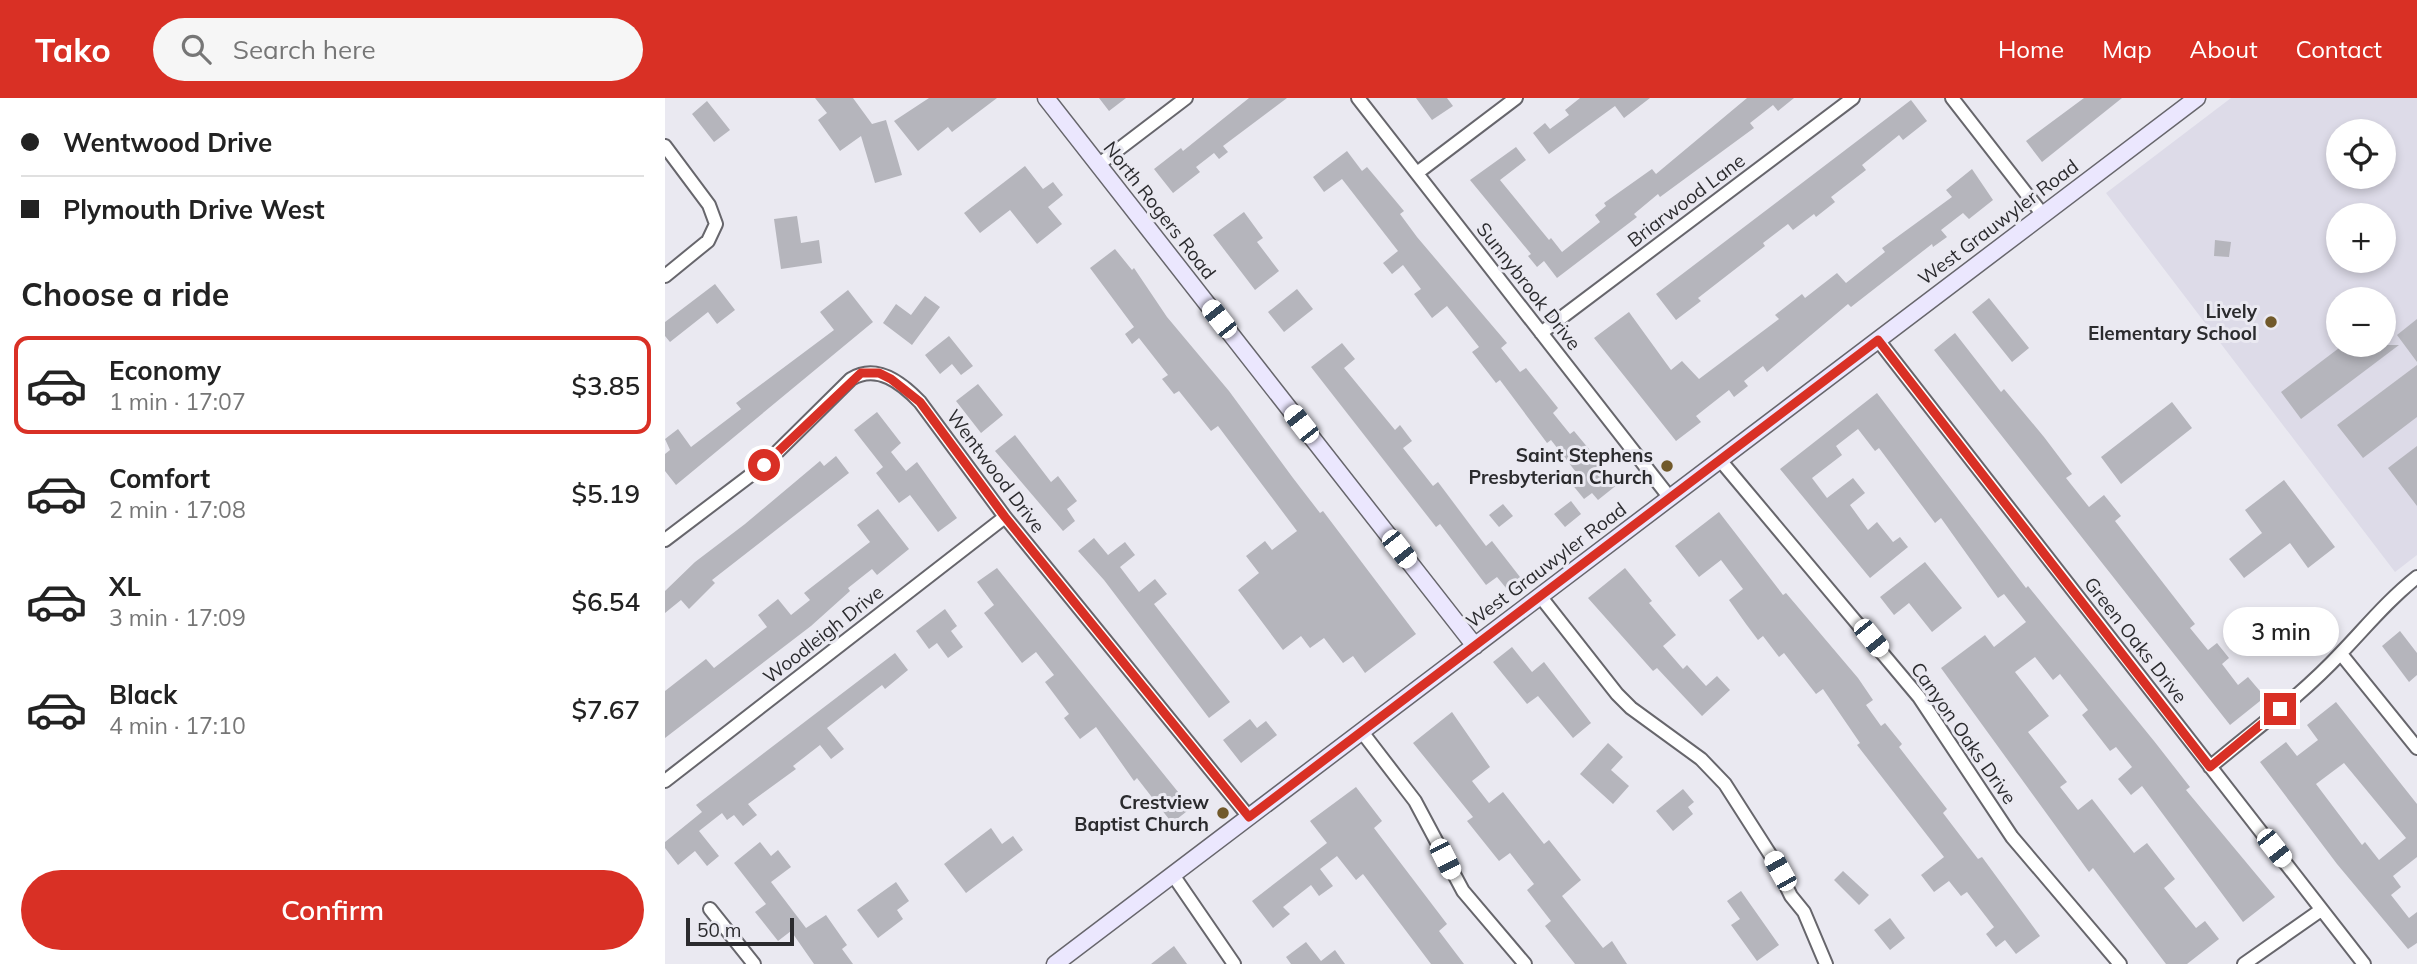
<!DOCTYPE html>
<html lang="en">
<head>
<meta charset="utf-8">
<style>
  body { margin:0; font-family:Mulish,sans-serif; background:#f6f6f6; color:#222; height:100vh; display:flex; flex-direction:column; font-size:26px; white-space:nowrap }
  * { box-sizing:border-box; margin:0 }
  p { font-size:23px; color:#767676 }
  .icon { flex:none; width:38px; height:38px; fill:none; stroke:currentColor; stroke-width:2; stroke-linecap:round; stroke-linejoin:round }
  .map { position:relative; flex:1; overflow:hidden }
  .sheet { display:flex; flex-direction:column; background:#fff; width:665px }
  .sheet>* { flex:none }
  .guide { display:grid; align-content:center; height:154px; padding:0 21px; background:#fff }
  .tools { position:absolute; left:1661px; top:21px; display:grid; gap:14px }
  .tools a { display:grid; place-items:center; width:70px; height:70px; border-radius:50%; background:#fff; box-shadow:0 4px 10px #0003; font-size:35px }
  .scale { position:absolute; left:21px; bottom:18px; width:108px; box-sizing:border-box; padding-left:7px; border:4px solid #2b2b2e; border-top:0; font-size:19px; line-height:24px; white-space:nowrap; color:#2b2b2e; -webkit-text-stroke:5px #eae9f1; paint-order:stroke }
  .end { position:absolute; width:32px; height:32px; margin:-16px; border:9px solid #d93025; background:#fff; box-shadow:0 0 0 4px #fff }
  .from { border-radius:50% }
  .bubble { position:absolute; height:49px; border-radius:24px; background:#fff; box-shadow:0 4px 10px #0003; font-size:23px; font-weight:600; line-height:49px; text-align:center }
  .car { position:absolute; width:21px; height:42px; margin:-21px -10px; border-radius:9px; box-shadow:0 0 5px 2px #0007; background:linear-gradient(#fff 24%,#345 0 40%,#fff 0 76%,#345 0 86%,#fff 0) }
  .guide b { display:flex; align-items:center; gap:24px; height:66px; font-size:26px }
  .guide b+b { border-top:2px solid #e0e0e0 }
  .guide i { width:18px; height:18px; background:#222 }
  ul { padding:0; list-style:none }
  li { display:flex; align-items:center; gap:21px; height:98px; margin:0 14px 10px; padding:0 7px; border:4px solid transparent; border-radius:14px }
  li div { flex:1 }
  li b { display:block; font-size:26px }
  li em { font-style:normal; font-weight:600 }
  li.on { border-color:#d93025 }
  li>.icon { width:63px; height:63px; stroke-width:1.5 }
  h2 { padding:0 21px; font-size:32px; line-height:84px }
  .primary-button { display:flex; gap:14px; margin-top:auto; padding:14px 21px }
  .primary-button a { flex:1; height:80px; border-radius:42px; background:#d93025; color:#fff; font-size:28px; font-weight:600; line-height:80px; text-align:center }
  header { display:flex; align-items:center; gap:42px; box-sizing:border-box; height:98px; padding:0 35px; background:#d93025; color:#fff }
  header strong { font-size:33px }
  nav { display:flex; gap:38px; margin-inline-start:auto; font-size:24px }
  .search { width:490px; height:63px; background:#f6f6f6; display:flex; align-items:center; gap:18px; box-sizing:border-box; padding:0 24px; border-radius:38px; color:#767676; font-size:26px }
  main { display:flex; flex:1; min-height:0 }
  .map>svg:first-child { display:block }
  .built { fill:#dddbe8; fill-rule:evenodd }
  .building { fill:#b5b5bc; fill-rule:evenodd }
  .lines { fill:none; stroke-linecap:round; stroke-linejoin:round }
  .street-casing { stroke:#67666c; stroke-width:16 }
  .secondary-casing { stroke:#67666c; stroke-width:19 }
  .street { stroke:#fff; stroke-width:12 }
  .secondary { stroke:#ebe7fe; stroke-width:16 }
  .route { stroke:#d93025; stroke-width:9 }
  .poi-dot { fill:#71592a; stroke:#eae9f1; stroke-width:2.5 }
  .labels { text-anchor:middle; dominant-baseline:central; stroke-width:6; stroke-linejoin:round; paint-order:stroke }
  .street-label { font-size:19px; fill:#2b2b2e; stroke:#eae9f1 }
  .poi-label { font-size:19px; font-weight:bold; fill:#2b2b2e; stroke:#eae9f1; text-anchor:end }
</style>
</head>
<body>
<header>
<strong>Tako</strong>
<div class="search"><svg class="icon" aria-label="search" viewBox="0 0 24 24"><circle cx="10" cy="10" r="6"/><path d="M15 15l6 6"/></svg>Search here</div>
<nav><a>Home</a><a>Map</a><a>About</a><a>Contact</a></nav>
</header>
<main>
<section class="sheet">
<div class="guide">
<b><i class="from"></i>Wentwood Drive</b>
<b><i></i>Plymouth Drive West</b>
</div>
<h2>Choose a ride</h2>
<ul>
<li class="on"><svg class="icon" aria-label="car" viewBox="0 0 24 24"><path d="M5 17H2v-5l4-1 3-4h7l3 4 3 1v5h-3M9 17h6M6 11h13"/><circle cx="7" cy="17" r="2"/><circle cx="17" cy="17" r="2"/></svg><div><b>Economy</b><p>1 min · 17:07</p></div><em>$3.85</em></li>
<li><svg class="icon" aria-label="car" viewBox="0 0 24 24"><path d="M5 17H2v-5l4-1 3-4h7l3 4 3 1v5h-3M9 17h6M6 11h13"/><circle cx="7" cy="17" r="2"/><circle cx="17" cy="17" r="2"/></svg><div><b>Comfort</b><p>2 min · 17:08</p></div><em>$5.19</em></li>
<li><svg class="icon" aria-label="car" viewBox="0 0 24 24"><path d="M5 17H2v-5l4-1 3-4h7l3 4 3 1v5h-3M9 17h6M6 11h13"/><circle cx="7" cy="17" r="2"/><circle cx="17" cy="17" r="2"/></svg><div><b>XL</b><p>3 min · 17:09</p></div><em>$6.54</em></li>
<li><svg class="icon" aria-label="car" viewBox="0 0 24 24"><path d="M5 17H2v-5l4-1 3-4h7l3 4 3 1v5h-3M9 17h6M6 11h13"/><circle cx="7" cy="17" r="2"/><circle cx="17" cy="17" r="2"/></svg><div><b>Black</b><p>4 min · 17:10</p></div><em>$7.67</em></li>
</ul>
<div class="primary-button"><a>Confirm</a></div>
</section>
<div class="map">
<svg width="1752" height="866" viewBox="0 0 1752 866">
  <rect width="100%" height="100%" fill="#eae9f1"/>
  <path class="built" d="M1566 0H1752V457L1730 474 1441 95ZM1673 33H1718V79H1673ZM1673 117H1718V163H1673ZM1673 201H1718V247H1673Z"/>
  <path class="building" d="M150 0H188L207 26 221 22 237 77 210 85 196 38 175 53 153 22 162 15Z
    M264 0H332L287 34 283 29 253 53 229 23Z
    M434 0H461L444 13Z
    M584 0H622L558 48 563 54 554 61 549 55 531 69 535 74 508 95 489 71 516 50 518 53Z
    M751 0H782L788 8 767 22Z
    M915 0H985L959 20 950 8 884 56 868 35 880 25 885 31 904 17 900 12Z
    M1082 0H1129L1113 13 1108 7 1085 25 1089 30 995 99 993 96 969 116 972 119 892 180 879 163 872 169 863 158 866 156 805 82 851 49 861 62 835 82 884 142 886 140 897 154 935 124 930 117 941 108 939 105 987 71 991 76Z
    M1419 0H1457L1377 64 1361 43Z
    M1246 2 1262 23 1238 42 1234 37 1197 67 1201 72 1166 99 1170 104 1151 119 1149 116 1128 132 1123 126 1098 145 1100 148 1033 200 1036 203 1011 222 991 196Z
    M42 3 65 32 49 44 27 16Z
    M682 53 697 73 702 69 729 101 739 113 735 116 752 139 842 245 836 250 855 274 861 270 893 310 888 315 905 336 909 333 953 386 933 402 927 395 919 401 906 385 914 378 886 342 882 345 835 282 831 285 807 254 814 249 782 208 767 220 749 196 756 191 738 167 727 176 718 165 733 153 677 81 659 94 648 79Z
    M360 68 378 91 388 84 398 97 383 109 397 126 372 146 345 112 315 135 299 115Z
    M1307 71 1328 102 1304 121 1298 115 1276 132 1282 139 1268 149 1267 146 1186 209 1183 206 1102 274 1098 268 1079 283 1083 288 1069 299 1064 292 1031 318 1036 324 1011 343 929 240 964 214 1006 272 1017 263 1034 281 1114 221 1110 217 1137 196 1140 200 1172 175 1181 185 1220 154 1217 150 1287 99 1281 92Z
    M579 114 598 140 592 144 614 173 590 192 548 137Z
    M132 118 136 145 154 142 157 165 116 171 109 121Z
    M1550 142 1566 144 1564 159 1549 158Z
    M450 151 467 172 469 170 502 219 564 293 628 380 655 415 658 413 751 536 700 575 688 558 678 565 659 540 645 550 636 538 618 552 573 492 594 475 581 458 600 443 607 452 632 433 553 328 546 333 514 293 509 296 497 281 503 277 474 240 467 246 460 236 469 229 425 170Z
    M50 186 70 212 52 226 43 214 5 244 0 238V224Z
    M632 191 648 211 619 234 603 214Z
    M183 192 208 224 11 387 0 373V356L5 352 0 341 13 331 26 349 76 311 71 305 169 232 155 214Z
    M260 198 275 209 247 247 218 225 231 206 246 217Z
    M1324 200 1364 250 1347 264 1307 214Z
    M1752 221V264L1732 237Z
    M1290 235 1336 294 1339 291 1379 339 1407 376 1401 380 1424 409 1439 397 1456 418 1450 423 1530 526 1525 530 1543 552 1552 545 1564 560 1557 566 1573 587 1583 579 1600 599 1565 627 1269 252Z
    M284 238 308 268 296 277 287 266 275 276 260 257Z
    M677 245 690 261 679 270 730 332 735 327 747 343 738 350 768 388 773 384 821 448 827 443 855 479 841 490 832 479 821 487 775 426 771 429 646 269Z
    M1678 247H1734L1636 321 1616 294Z
    M1752 267V319L1698 360 1672 327Z
    M313 286 338 317 316 335 291 303Z
    M1212 295 1361 490 1363 488 1489 643 1525 689 1521 692 1610 799 1578 824 1477 688 1466 697 1453 681 1467 669 1451 649 1445 653 1417 617 1423 612 1395 576 1388 582 1370 559 1350 574 1384 618 1363 634 1402 684 1395 689 1413 712 1427 701 1469 755 1482 745 1510 781 1499 790 1531 830 1540 823 1554 841 1522 866H1501L1428 770 1424 774 1276 570 1320 537 1329 549 1361 524 1339 496 1333 500 1276 420 1270 425 1214 350 1210 353 1193 331 1171 348 1177 357 1147 380 1162 400 1188 380 1200 395 1185 407 1203 432 1212 424 1228 444 1235 439 1243 449 1205 480 1115 371Z
    M1507 304 1527 330 1456 386 1436 359Z
    M212 314 236 345 226 354 241 373 252 364 292 420 273 434 245 397 234 405 211 375 218 369 189 332Z
    M350 337 386 384 393 378 412 403 402 411 410 423 398 433 330 353Z
    M1752 348V408L1723 370Z
    M171 358 184 375 47 482 50 485 24 511 16 502 0 515V493L30 464 80 426 155 363 159 368Z
    M1619 382 1670 449 1643 470 1625 445 1579 480 1564 461 1597 435 1580 412Z
    M906 403 916 416 900 429 889 416Z
    M838 406 848 418 834 429 824 417Z
    M213 411 244 451 212 477 207 471 183 490 185 493 146 528 0 640V593L41 561 49 570 102 529 93 517 113 501 126 517 145 502 139 495 205 444 192 427Z
    M1054 414 1118 497 1121 495 1193 580 1208 602 1201 607 1216 628 1220 625 1237 646 1234 649 1282 711 1278 715 1313 761 1317 759 1375 838 1351 856 1340 842 1331 849 1321 836 1329 829 1302 794 1296 798 1284 783 1269 794 1256 777 1279 759 1192 647 1195 645 1158 591 1151 596 1119 555 1114 559 1098 538 1093 542 1081 526 1064 502 1078 491 1056 462 1034 479 1010 448Z
    M429 440 443 457 460 444 470 457 455 469 474 494 490 481 502 496 489 506 565 604 544 620 439 482 413 453Z
    M1260 464 1297 510 1267 534 1244 505 1229 517 1215 499Z
    M332 470 526 710 507 725 472 680 469 683 431 629 415 641 399 620 404 616 380 584 389 577 371 554 357 565 319 515 329 507 312 484Z
    M960 470 987 503 984 505 1011 537 998 548 1018 571 1022 567 1041 588 1052 578 1065 592 1037 618 992 570 988 573 923 500Z
    M280 511 292 528 286 533 298 549 283 560 272 545 264 551 251 533Z
    M1735 533 1752 555V577L1744 584 1717 548Z
    M847 549 867 574 879 564 926 625 908 640 873 598 862 606 828 564Z
    M230 555 243 572 220 591 217 587 162 630 179 651 166 661 155 647 128 668 131 671 83 706 92 717 78 728 69 717 62 722 57 715 34 733 54 758 42 768 30 753 13 767 0 750V744L37 714 31 707Z
    M1671 604 1752 706V759L1728 778 1736 789 1726 797 1744 820 1752 814V845L1743 851 1672 766 1595 664 1621 644 1632 658 1653 642 1642 627ZM1679 665 1741 740 1714 762 1700 744 1697 747 1651 686Z
    M787 614 825 669 807 683 824 705 838 694 879 746 884 742 916 782 897 798 938 850 947 843 962 866H910L880 828 886 823 862 792 869 786 845 755 834 763 802 723 808 719 748 645Z
    M585 621 592 630 601 623 612 637 576 665 558 642Z
    M943 645 958 659 946 672 964 688 948 706 915 676Z
    M691 689 717 723 709 730 782 826 774 833 799 866H766L698 776 691 782 672 758 655 771 668 788 654 798 646 787 618 809 625 816 608 830 587 803 662 745 645 723Z
    M1018 691 1029 704 1023 709 1028 716 1008 733 991 713Z
    M326 730 337 746 348 738 358 752 301 795 279 766Z
    M95 744 106 758 113 752 126 769 106 784 141 830 161 817 182 847 177 851 188 866H149L126 833 113 843 90 814 101 806 69 765Z
    M1178 773 1204 797 1194 807 1169 782Z
    M231 784 244 803 232 812 238 821 213 840 192 812Z
    M1076 793 1114 847 1092 863 1066 827 1075 821 1062 803Z
    M1225 820 1240 840 1225 852 1209 832Z
    M641 844 656 863 670 852 680 866H626L621 859Z
    M509 848 522 866H486Z"/>
  <g class="lines">
    <defs>
      <path id="street" d="M693 0 1005 400
        M1287 0 1378 117
        M0 48 44 107 51 126 43 143 0 178
        M433 67 521 0
        M752 75 851 0
        M876 235 1188 0
        M1213 242 1699 866
        M1055 362 1254 599 1347 739 1455 866
        M0 442 99 367 186 281C212 265 237 285 255 304L340 419 584 719
        M875 498 952 596 966 610 1036 661 1060 686 1108 761 1126 798 1139 814 1161 866
        M1676 556 1752 650
        M697 634 750 703 798 793 860 866
        M1545 669C1589 632 1637 597 1676 555 1701 529 1723 502 1752 479
        M0 683 340 419
        M508 777 569 866
        M45 811 89 866
        M1579 866 1656 812"/>
      <path id="secondary" d="M381 0 810 548
        M390 866 1532 0"/>
    </defs>
    <use href="#street" class="street-casing"/>
    <use href="#secondary" class="secondary-casing"/>
    <use href="#street" class="street"/>
    <use href="#secondary" class="secondary"/>
  </g>
  <g class="lines">
    <path class="route" d="M99 367 196 275H214L226 281 255 304 340 419 584 719 1213 242 1545 669 1615 611"/>
  </g>
  <g class="poi-dot">
    <circle cx="1606" cy="224" r="7"/>
    <circle cx="1002" cy="368" r="7"/>
    <circle cx="558" cy="715" r="7"/>
  </g>
  <g class="labels">
    <g class="street-label">
      <text transform="translate(1021 102) rotate(-37)">Briarwood Lane</text>
      <text transform="translate(495 112) rotate(52)">North Rogers Road</text>
      <text transform="translate(1333 124) rotate(-37)">West Grauwyler Road</text>
      <text transform="translate(864 188) rotate(52)">Sunnybrook Drive</text>
      <text transform="translate(331 373) rotate(53)">Wentwood Drive</text>
      <text transform="translate(881 467) rotate(-37)">West Grauwyler Road</text>
      <text transform="translate(158 536) rotate(-38)">Woodleigh Drive</text>
      <text transform="translate(1471 542) rotate(52)">Green Oaks Drive</text>
      <text transform="translate(1299 635) rotate(55)">Canyon Oaks Drive</text>
    </g>
    <g class="poi-label">
      <text x="1592" y="213">Lively<tspan x="1592" dy="22">Elementary School</tspan></text>
      <text x="988" y="357">Saint Stephens<tspan x="988" dy="22">Presbyterian Church</tspan></text>
      <text x="544" y="704">Crestview<tspan x="544" dy="22">Baptist Church</tspan></text>
    </g>
  </g>
</svg>
<div class="tools">
<a><svg class="icon" aria-label="locate" viewBox="0 0 24 24"><circle cx="12" cy="12" r="6"/><path d="M12 2v4M12 18v4M2 12h4M18 12h4"/></svg></a>
<a>+</a>
<a>−</a>
</div>
<div class="scale">50 m</div>
<i class="end from" style="left:99px;top:367px"></i>
<i class="end" style="left:1615px;top:611px"></i>
<div class="bubble" style="left:1558px;top:509px;width:116px">3 min</div>
<i class="car" style="left:554px;top:221px;rotate:322deg"></i>
<i class="car" style="left:636px;top:326px;rotate:322deg"></i>
<i class="car" style="left:734px;top:451px;rotate:142deg"></i>
<i class="car" style="left:1206px;top:540px;rotate:141deg"></i>
<i class="car" style="left:1609px;top:750px;rotate:142deg"></i>
<i class="car" style="left:780px;top:761px;rotate:153deg"></i>
<i class="car" style="left:1115px;top:773px;rotate:331deg"></i>
</div>
</main>
</body>
</html>
